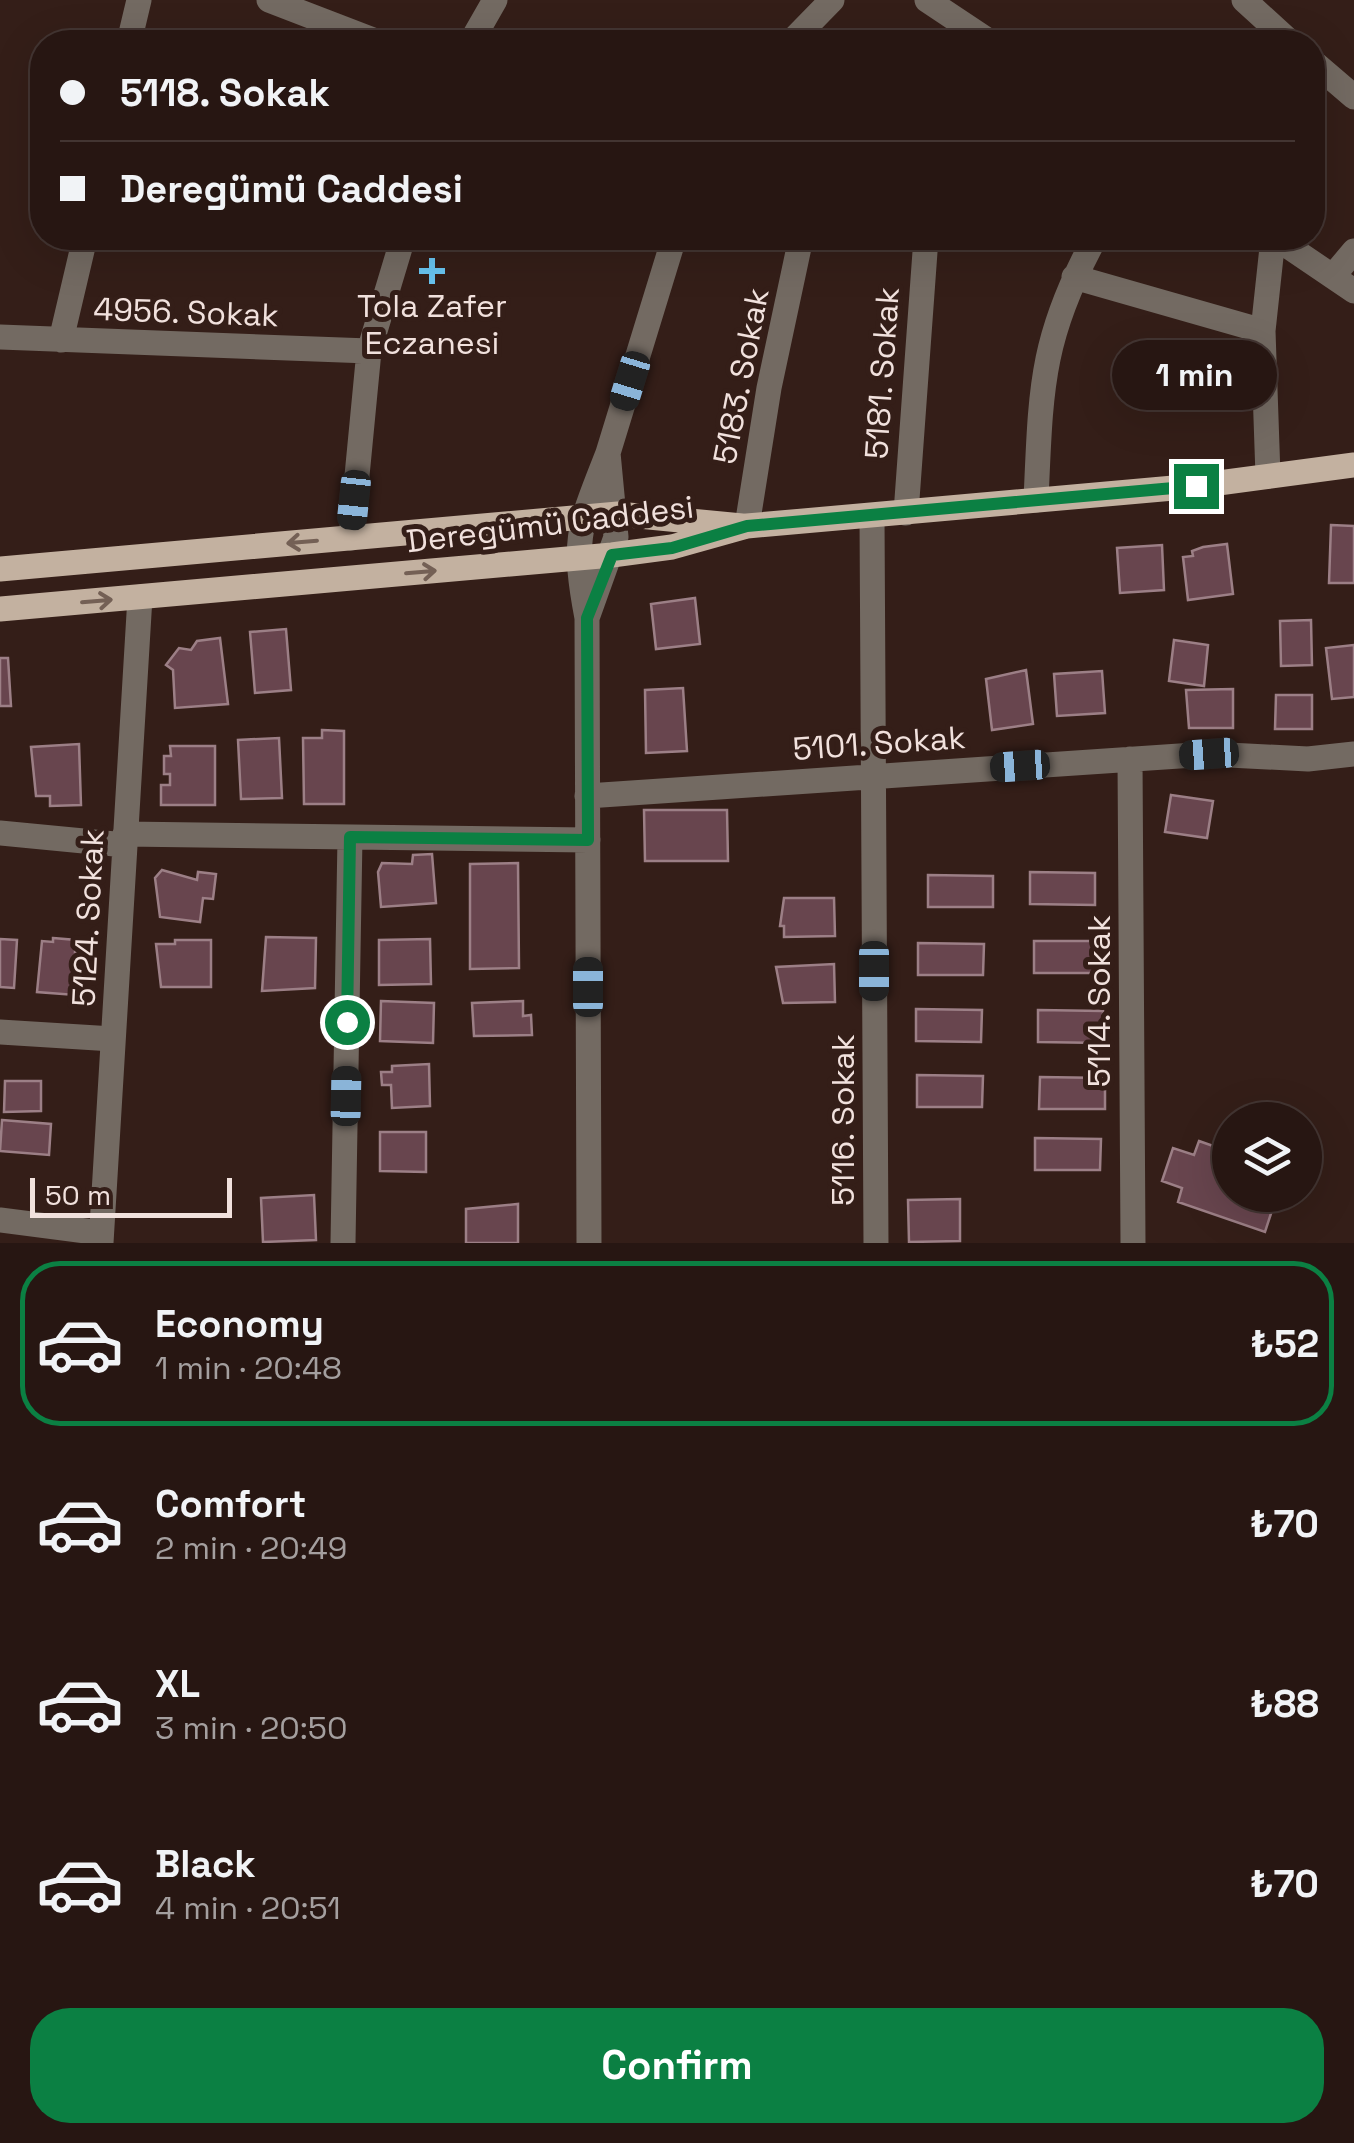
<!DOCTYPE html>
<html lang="en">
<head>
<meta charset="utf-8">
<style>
  body { margin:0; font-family:"Space Grotesk",sans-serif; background:#2f1f1b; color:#f1f3f6; height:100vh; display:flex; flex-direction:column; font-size:38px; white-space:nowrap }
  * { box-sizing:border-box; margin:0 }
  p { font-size:32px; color:#a49f9f }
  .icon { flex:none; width:55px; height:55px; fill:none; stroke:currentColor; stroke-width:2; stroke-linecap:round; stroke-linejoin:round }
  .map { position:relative; height:1243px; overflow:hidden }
  .details { display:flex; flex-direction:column; background:#271612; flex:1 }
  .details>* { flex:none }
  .banner { position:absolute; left:30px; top:30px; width:1295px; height:220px; border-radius:40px; box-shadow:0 10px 40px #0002,0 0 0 2px #433532; display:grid; align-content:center; height:220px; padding:0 30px; background:#271612 }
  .fabs { position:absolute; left:1212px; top:1102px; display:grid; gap:20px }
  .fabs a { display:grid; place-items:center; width:110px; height:110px; border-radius:50%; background:#271612; box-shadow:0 10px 40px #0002,0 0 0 2px #433532; font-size:50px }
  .scale { position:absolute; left:30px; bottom:25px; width:202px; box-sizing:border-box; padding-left:10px; border:5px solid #f1e1dd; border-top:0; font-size:28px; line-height:35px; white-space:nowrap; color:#f1e1dd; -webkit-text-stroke:8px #341e18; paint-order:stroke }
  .end { position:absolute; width:45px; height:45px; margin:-22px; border:12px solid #0b8043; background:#fff; box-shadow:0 0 0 5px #fff }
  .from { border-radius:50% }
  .bubble { position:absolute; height:70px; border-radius:35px; background:#271612; box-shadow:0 10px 40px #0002,0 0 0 2px #433532; font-size:32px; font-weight:600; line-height:70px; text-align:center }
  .car { position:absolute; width:30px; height:60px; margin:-30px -15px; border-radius:12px; box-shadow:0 0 8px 2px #0007; background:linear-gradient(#222 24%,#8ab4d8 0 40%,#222 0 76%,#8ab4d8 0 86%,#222 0) }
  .banner b { display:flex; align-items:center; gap:35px; height:95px; font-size:38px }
  .banner b+b { border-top:2px solid #433532 }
  .banner i { width:25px; height:25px; background:#f1f3f6 }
  ul { padding:18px 0 0; list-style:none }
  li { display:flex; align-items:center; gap:30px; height:165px; margin:0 20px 15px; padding:0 10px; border:5px solid transparent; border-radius:40px }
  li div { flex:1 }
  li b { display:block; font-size:38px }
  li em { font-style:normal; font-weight:600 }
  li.on { border-color:#0b8043 }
  li>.icon { width:90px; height:90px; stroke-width:1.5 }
  .action { display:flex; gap:20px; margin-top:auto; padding:20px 30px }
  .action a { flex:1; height:115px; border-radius:40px; background:#0b8043; color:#fff; font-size:40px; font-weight:600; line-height:115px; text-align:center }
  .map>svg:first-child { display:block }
  .building { fill:#68454e; stroke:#9c7f86; stroke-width:2.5 }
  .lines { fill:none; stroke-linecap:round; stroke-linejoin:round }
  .minor { stroke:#736a62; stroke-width:25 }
  .major { stroke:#c3b1a0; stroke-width:25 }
  .oneway { stroke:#746055 }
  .route { stroke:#0b8043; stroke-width:12 }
  .poi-dot { fill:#68c4f0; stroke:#341e18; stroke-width:4 }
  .labels { text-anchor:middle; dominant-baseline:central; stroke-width:10; stroke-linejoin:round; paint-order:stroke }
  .poi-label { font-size:32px; fill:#f1e1dd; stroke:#341e18 }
  .street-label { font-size:32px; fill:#f1e1dd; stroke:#341e18 }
</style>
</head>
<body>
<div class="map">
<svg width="1354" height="1243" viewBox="0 0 1354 1243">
  <rect width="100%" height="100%" fill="#341e18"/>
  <path class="building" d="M1331 525 1354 526V583H1329Z
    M1227 544 1233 594 1188 600 1183 557 1193 556 1192 551 1203 547Z
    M1162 545 1164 590 1120 593 1117 548Z
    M695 598 700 644 656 649 651 604Z
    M1311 620 1312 665 1281 666 1280 621Z
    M286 629 291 690 255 693 250 632Z
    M220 638 228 704 175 708 173 670 166 665 179 648 191 650 197 641Z
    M1174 640 1208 645 1204 686 1169 681Z
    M1354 645V697L1332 699 1326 648Z
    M0 658H8L11 706H0Z
    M1026 670 1033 724 992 730 986 679Z
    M1102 671 1105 713 1057 716 1054 674Z
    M683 688 687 751 646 753 645 690Z
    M1233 689V728H1189L1186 690Z
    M1276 695H1312V729H1275Z
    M322 730 344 731V804H304L303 738H322Z
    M279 738 282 798 241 799 238 740Z
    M79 744 81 805 50 806V796H36L31 747Z
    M170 746H215V805H161V785H170V774H164V756H171Z
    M1171 795 1213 801 1207 838 1165 832Z
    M644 810H727L728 861H645Z
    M432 854 436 903 381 907 378 872 382 863 412 864 413 855Z
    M518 863 519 968 470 969V864Z
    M162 870 197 880 198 872 216 874 213 899 203 898 200 922 160 917 155 878Z
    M1030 872 1095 873V905L1030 904Z
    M928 875 993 876V907H928Z
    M784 898H834L835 936 784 937V926H780Z
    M266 937 316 938 315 988 262 991Z
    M53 938 76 940 75 952H79L75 995 37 992 42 941 53 942Z
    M0 939 17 940 14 988 0 987Z
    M430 939 431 984 379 985V940Z
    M175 940H211V987H161L156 944H175Z
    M1034 941H1100V973H1034Z
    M918 943 984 944 983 975H918Z
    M834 964 835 1002 783 1003 776 967Z
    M381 1001 434 1003 433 1043 380 1041Z
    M523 1001V1016L531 1015 532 1035 474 1036 472 1003Z
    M916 1009 982 1010 981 1042 916 1041Z
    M1038 1010 1103 1011V1043L1038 1042Z
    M429 1064 430 1106 392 1108 391 1085H382L381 1072H392V1066Z
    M917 1075 983 1076 982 1107H917Z
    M1040 1077 1105 1078V1109H1039Z
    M5 1081H41V1111L4 1112Z
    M2 1120 51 1124 49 1155 0 1151Z
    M380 1132H426V1172L380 1171Z
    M1035 1138 1101 1139 1100 1170H1035Z
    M1199 1141 1230 1152V1195H1277L1265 1232 1178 1202 1182 1188 1162 1181 1173 1148 1194 1155Z
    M314 1195 316 1240 263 1242 261 1198Z
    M960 1199V1241L909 1242 908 1200Z
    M518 1204V1243H466V1209Z"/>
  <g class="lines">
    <path class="minor" d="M269 0 378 42
      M927 0 990 42
      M1244 0 1290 42
      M129 42 139 0
      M471 42 495 0
      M791 42 832 0
      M1312 61 1354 97
      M1276 238 1354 291
      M1333 276 1354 251
      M1074 277 1263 331
      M0 337 369 351
      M61 340 85 238
      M608 453 616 537 587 618C572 538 579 527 608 453Z
      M608 453 674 238
      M1268 476 1263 331 1273 238
      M1036 500C1041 389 1040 339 1095 238
      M906 513 926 238
      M872 516 876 1243
      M747 526 769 388 801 238
      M351 538 369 351 403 238
      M587 618 589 1243
      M1130 759 1133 1243
      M587 796 1209 754 1308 759 1354 754
      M0 833 125 845
      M125 834 588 840
      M0 1032 113 1039
      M0 1220 101 1233
      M101 1243 140 597
      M343 1243 350 837"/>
    <path class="major" d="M0 569 618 514 742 526
      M0 609 612 555 672 547 747 526 1196 486 1354 465"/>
  </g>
  <defs><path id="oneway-shaft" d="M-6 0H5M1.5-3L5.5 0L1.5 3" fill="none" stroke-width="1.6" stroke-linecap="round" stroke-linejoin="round" transform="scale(2.5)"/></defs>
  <g class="oneway">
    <use href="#oneway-shaft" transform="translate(302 542) rotate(175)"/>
    <use href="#oneway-shaft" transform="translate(421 572) rotate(-5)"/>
    <use href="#oneway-shaft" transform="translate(97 601) rotate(-5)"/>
  </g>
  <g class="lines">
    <path class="route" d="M347 1022 350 837 588 840 587 618 612 555 672 548 747 526 1196 486"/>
  </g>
  <path class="poi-dot" d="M427 256h10v10h10v10h-10v10h-10v-10h-10v-10h10z"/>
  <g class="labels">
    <g class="poi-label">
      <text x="432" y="306">Tola Zafer<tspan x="432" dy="37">Eczanesi</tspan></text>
    </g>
    <g class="street-label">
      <text transform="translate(186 312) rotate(2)">4956. Sokak</text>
      <text transform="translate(882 373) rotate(-86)">5181. Sokak</text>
      <text transform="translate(741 376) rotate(-79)">5183. Sokak</text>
      <text transform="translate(550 524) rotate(-7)">Deregümü Caddesi</text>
      <text transform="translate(879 743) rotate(-4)">5101. Sokak</text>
      <text transform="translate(88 918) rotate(-87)">5124. Sokak</text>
      <text transform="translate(1099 1001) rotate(-90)">5114. Sokak</text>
      <text transform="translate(843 1120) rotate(-90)">5116. Sokak</text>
    </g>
  </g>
</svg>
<div class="fabs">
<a><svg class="icon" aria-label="layers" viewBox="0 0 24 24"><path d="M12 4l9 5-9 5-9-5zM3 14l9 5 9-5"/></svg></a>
</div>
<div class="scale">50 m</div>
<i class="end from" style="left:347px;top:1022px"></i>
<i class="end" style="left:1196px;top:486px"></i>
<div class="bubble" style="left:1112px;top:340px;width:165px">1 min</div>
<i class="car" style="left:630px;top:381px;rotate:197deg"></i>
<i class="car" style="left:354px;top:500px;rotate:186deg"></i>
<i class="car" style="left:1209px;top:754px;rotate:266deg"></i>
<i class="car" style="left:1020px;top:766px;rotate:266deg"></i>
<i class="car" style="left:874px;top:971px;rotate:180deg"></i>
<i class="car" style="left:588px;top:987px;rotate:0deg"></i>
<i class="car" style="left:346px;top:1096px;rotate:1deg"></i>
<div class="banner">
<b><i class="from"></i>5118. Sokak</b>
<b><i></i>Deregümü Caddesi</b>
</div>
</div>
<section class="details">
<ul>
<li class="on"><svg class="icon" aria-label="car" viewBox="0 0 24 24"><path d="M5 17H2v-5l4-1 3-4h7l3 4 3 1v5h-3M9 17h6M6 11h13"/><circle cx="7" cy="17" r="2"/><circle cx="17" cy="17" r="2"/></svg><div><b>Economy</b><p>1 min · 20:48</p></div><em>₺52</em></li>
<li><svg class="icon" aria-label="car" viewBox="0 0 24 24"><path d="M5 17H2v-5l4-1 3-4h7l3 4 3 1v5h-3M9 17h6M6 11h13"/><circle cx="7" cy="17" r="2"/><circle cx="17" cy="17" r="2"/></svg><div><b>Comfort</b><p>2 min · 20:49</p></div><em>₺70</em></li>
<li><svg class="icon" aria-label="car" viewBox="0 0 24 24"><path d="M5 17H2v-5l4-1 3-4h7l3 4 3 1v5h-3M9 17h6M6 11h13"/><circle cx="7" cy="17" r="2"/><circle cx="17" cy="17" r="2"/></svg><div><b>XL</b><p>3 min · 20:50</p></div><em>₺88</em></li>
<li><svg class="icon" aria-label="car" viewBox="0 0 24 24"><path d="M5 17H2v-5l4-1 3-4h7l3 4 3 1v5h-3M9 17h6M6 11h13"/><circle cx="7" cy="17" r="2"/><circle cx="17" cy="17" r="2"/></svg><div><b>Black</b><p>4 min · 20:51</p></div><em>₺70</em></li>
</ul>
<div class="action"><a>Confirm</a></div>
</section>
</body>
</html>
